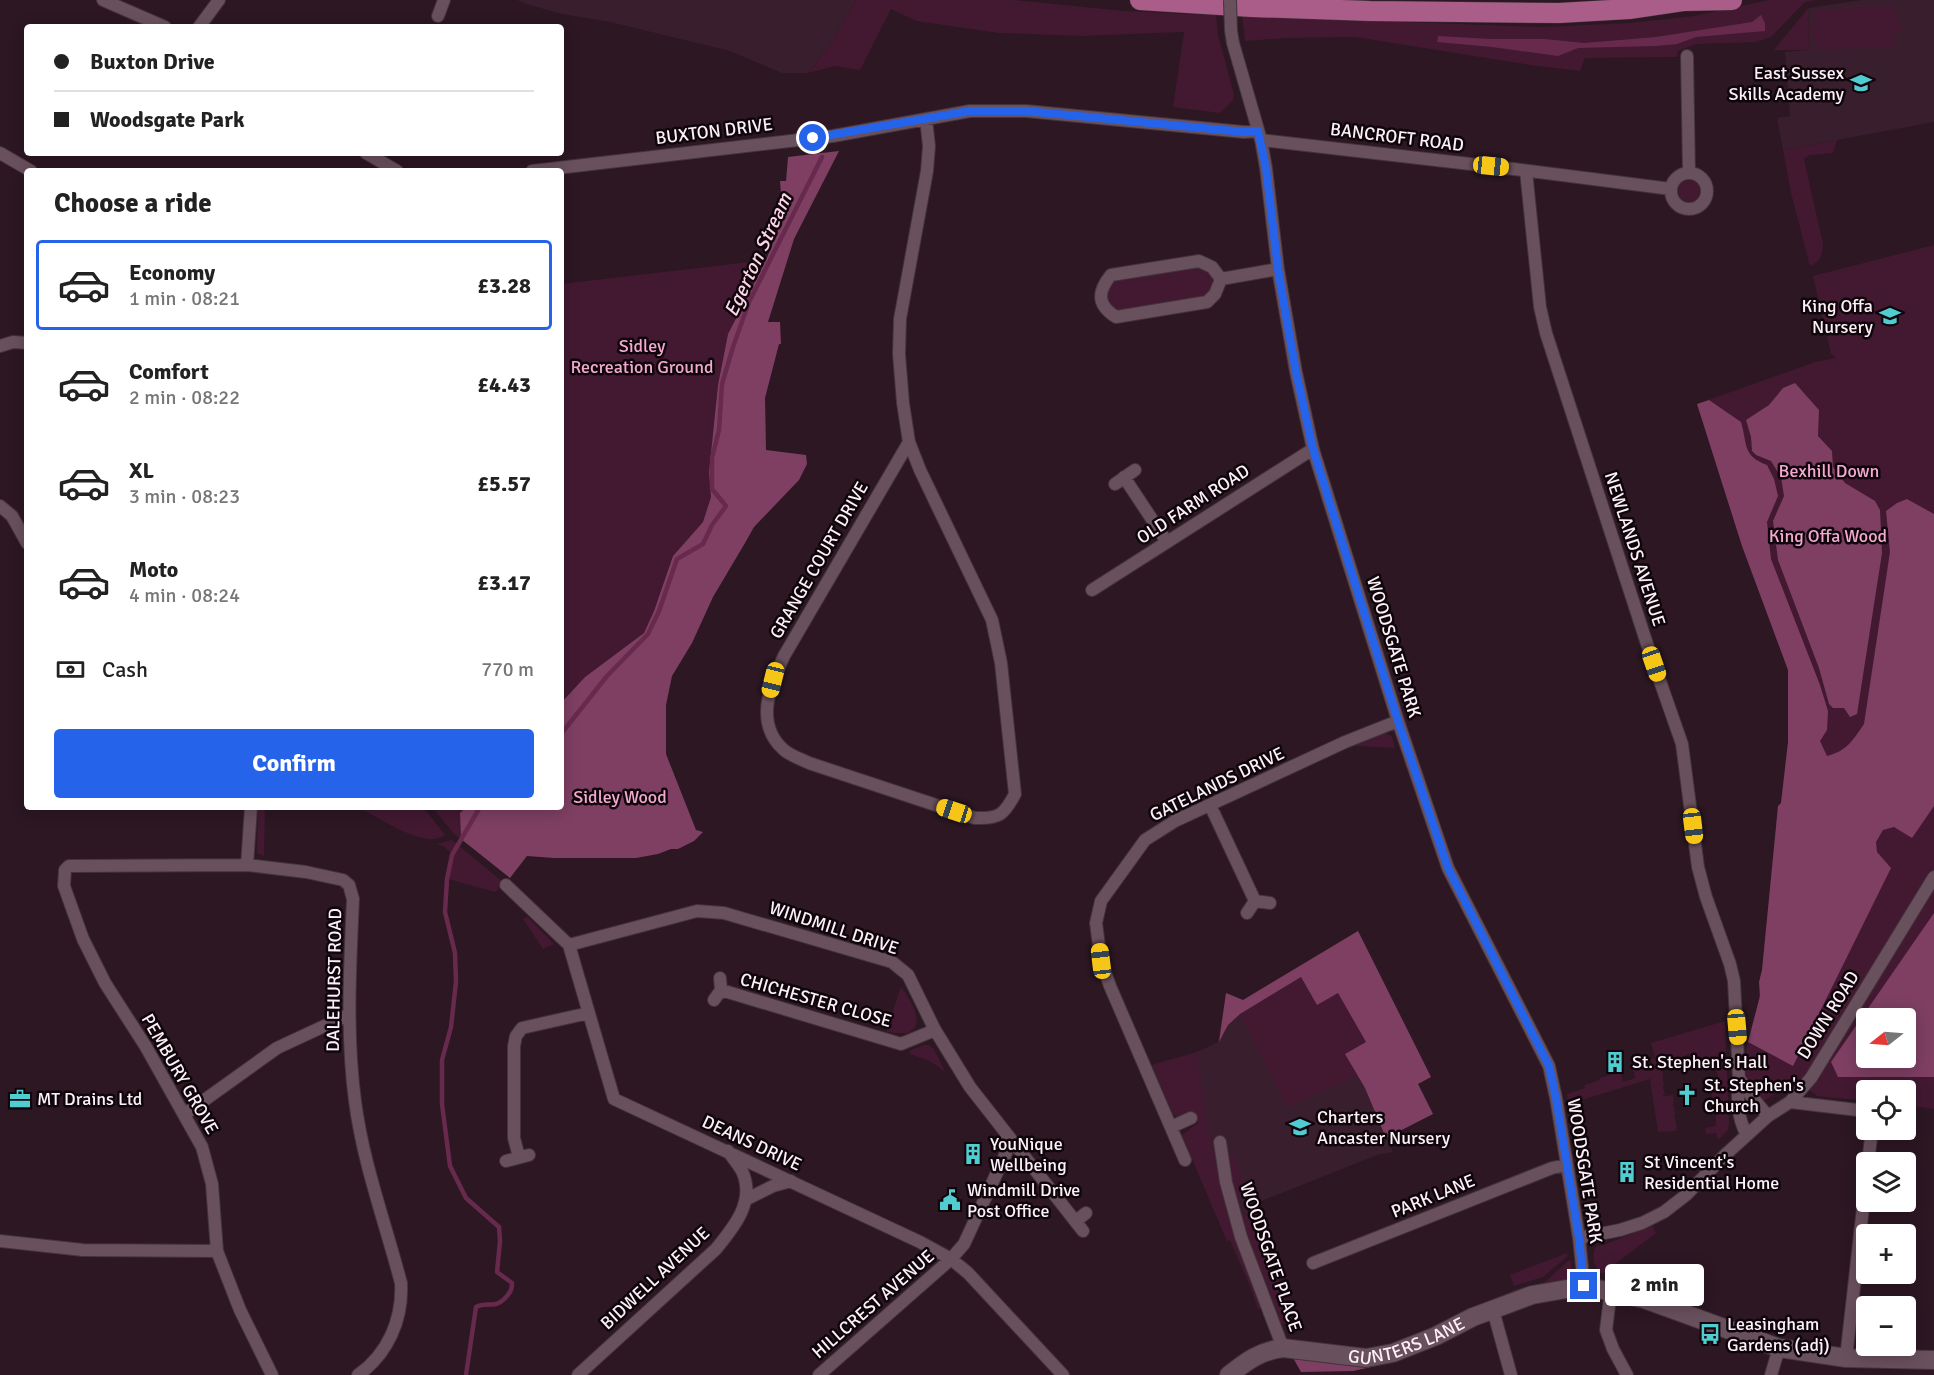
<!DOCTYPE html>
<html lang="en">
<head>
<meta charset="utf-8">
<style>
  body { margin:0; font-family:Signika,sans-serif; background:#f2f2f2; color:#222; height:100vh; display:flex; flex-direction:column; font-size:22px; white-space:nowrap }
  * { box-sizing:border-box; margin:0 }
  p { font-size:20px; color:#767676 }
  .icon { flex:none; width:33px; height:33px; fill:none; stroke:currentColor; stroke-width:2; stroke-linecap:round; stroke-linejoin:round }
  .map { position:relative; flex:1; overflow:hidden }
  .details { position:absolute; left:24px; top:168px; width:540px; height:642px; display:flex; flex-direction:column; background:#fff; border-radius:6px; box-shadow:0 3px 15px #0003 }
  .details>* { flex:none }
  .guide { position:absolute; left:24px; top:24px; width:540px; height:132px; border-radius:6px; box-shadow:0 3px 15px #0003; display:grid; align-content:center; height:132px; padding:0 30px; background:#fff }
  .needle { width:39px; rotate:253deg }
  .controls { position:absolute; left:1856px; top:1008px; display:grid; gap:12px }
  .controls a { display:grid; place-items:center; width:60px; height:60px; border-radius:6px; background:#fff; box-shadow:0 3px 15px #0003; font-size:30px }
  .end { position:absolute; width:27px; height:27px; margin:-14px; border:8px solid #2563eb; background:#fff; box-shadow:0 0 0 3px #fff }
  .from { border-radius:50% }
  .bubble { position:absolute; height:42px; border-radius:6px; background:#fff; box-shadow:0 3px 15px #0003; font-size:20px; font-weight:700; line-height:42px; text-align:center }
  .car { position:absolute; width:18px; height:36px; margin:-18px -9px; border-radius:8px; box-shadow:0 0 4px 2px #0007; background:linear-gradient(#f5c518 24%,#345 0 40%,#f5c518 0 76%,#345 0 86%,#f5c518 0) }
  .guide b { display:flex; align-items:center; gap:21px; height:57px; font-size:22px }
  .guide b+b { border-top:2px solid #e0e0e0 }
  .guide i { width:15px; height:15px; background:#222 }
  ul { padding:0; list-style:none }
  li { display:flex; align-items:center; gap:18px; height:90px; margin:0 12px 9px; padding:0 18px; border:3px solid transparent; border-radius:6px }
  li div { flex:1 }
  li b { display:block; font-size:22px }
  li em { font-style:normal; font-weight:700 }
  li.on { border-color:#2563eb }
  li>.icon { width:54px; height:54px; stroke-width:1.5 }
  h2 { padding:0 30px; font-size:27px; line-height:72px }
  .pay { display:flex; align-items:center; gap:15px; height:66px; padding:0 30px; font-size:22px }
  .pay p { margin-inline-start:auto }
  .action { display:flex; gap:12px; margin-top:auto; padding:12px 30px }
  .action a { flex:1; height:69px; border-radius:6px; background:#2563eb; color:#fff; font-size:24px; font-weight:700; line-height:69px; text-align:center }
  .map>svg:first-child { display:block }
  .built { fill:#391e2d }
  .green { fill:#421931; fill-rule:evenodd }
  .forest { fill:#7e3f63; fill-rule:evenodd }
  .water { fill:#672a4d }
  .lines { fill:none; stroke-linecap:round; stroke-linejoin:round }
  .stream { stroke:#672a4d; stroke-width:4.5 }
  .street-casing { stroke:#43333b; stroke-width:14 }
  .secondary-casing { stroke:#43333b; stroke-width:20 }
  .primary-casing { stroke:#43333b; stroke-width:21 }
  .street { stroke:#69505d; stroke-width:12 }
  .secondary { stroke:#69505d; stroke-width:18 }
  .primary { stroke:#a95d88; stroke-width:20 }
  .street-bridge-casing { stroke:#43333b; stroke-width:14; stroke-linecap:butt }
  .street-bridge { stroke:#69505d; stroke-width:12 }
  .route { stroke:#2563eb; stroke-width:8 }
  .labels { text-anchor:middle; dominant-baseline:central; stroke-width:5; stroke-linejoin:round; paint-order:stroke }
  .poi-label { font-size:18px; fill:#fdf1f7; stroke:#0f060b; text-anchor:start }
  .street-label { font-size:18px; fill:#fdf1f7; stroke:#0f060b }
  .park-label { font-size:18px; fill:#f5a9d1; stroke:#0f060b }
  .water-label { font-size:20px; font-style:italic; fill:#fdd5e9; stroke:#0f060b }
</style>
</head>
<body>
<div class="map">
<svg width="1934" height="1375" viewBox="0 0 1934 1375">
  <rect width="100%" height="100%" fill="#2c1723"/>
  <path class="built" d="M517 0H856L831 43 808 73H782L730 51 610 22 562 14 526 4Z
    M1861 0H1934V122L1783 150 1777 118 1790 116 1785 52 1809 50 1808 8Z
    M1358 931 1431 1077 1418 1084 1433 1114 1386 1138 1393 1152 1377 1155 1254 1204 1292 1320 1271 1328 1262 1308 1258 1309 1251 1288 1230 1240 1227 1241 1182 1135 1198 1123 1194 1112 1178 1117 1173 1114 1152 1065 1197 1052 1218 1042 1226 993 1243 1000Z"/>
  <path class="green" d="M856 0H1014L1124 11 1216 15 1218 35 1234 94 1233 100 1220 113 1173 107 1184 32 1082 36 999 33 916 21 891 9 860 70 835 66 808 73 831 43Z
    M1769 0H1817L1805 2 1771 37 1756 42 1696 44 1678 51 1677 57 1585 58 1580 71 1530 65 1355 37 1286 38 1245 41 1242 16 1542 27 1630 23 1694 16Z
    M1895 6V19L1900 20 1901 32H1895L1896 46 1816 50V36L1811 35 1810 24 1815 23V10Z
    M1808 8 1809 50H1774Z
    M1837 140 1833 153 1809 155 1804 159 1823 244C1822 256 1821 261 1810 266L1791 193 1783 150Z
    M1678 191a11 11 0 1 1 22 0a11 11 0 1 1-22 0Z
    M1934 245V1109L1905 1105V1090H1866V1101L1817 1096 1792 1078 1769 1098 1762 1101C1758 1097 1752 1092 1750 1087 1738 1063 1752 1027 1758 1003 1760 992 1759 982 1762 970L1778 806 1781 803 1788 742V670L1742 546 1697 404 1815 362 1836 358 1831 354 1813 276ZM1866 1018H1905V1058H1866Z
    M766 260 728 334 718 385 709 472 711 497 703 522 673 556 654 611 644 633 585 677 561 703V284Z
    M1200 266C1211 271 1214 278 1213 290L1205 297 1118 312C1106 303 1103 293 1112 281Z
    M1386 733 1392 737 1395 748 1355 746 1373 736Z
    M258 807H265L264 856 257 853Z
    M365 807H423L445 835C441 837 435 840 431 839 412 839 379 819 363 809Z
    M432 807H466L460 813 461 839 454 834Z
    M452 840 504 883 495 892 448 879 450 861 454 858V855L443 846 436 844Z
    M528 917 554 944 543 949 523 919Z
    M1301 977 1338 992 1366 1042 1346 1054 1357 1075 1288 1108 1240 1014Z
    M901 986C908 997 929 1026 907 1033 901 1034 892 1032 886 1032Z
    M1725 1021 1729 1124 1728 1130 1718 1140 1716 1133 1706 1134 1705 1128 1716 1126V1113L1713 1112V1100L1711 1090 1720 1089 1718 1088 1719 1081H1717L1718 1074 1714 1067 1708 1069 1707 1059 1697 1061 1689 1054 1680 1058 1679 1068H1676L1675 1059 1662 1062 1663 1081 1662 1082H1664L1663 1088 1665 1094 1663 1096 1673 1095 1674 1104 1672 1105 1674 1106 1675 1115 1673 1117H1675L1677 1129 1675 1131 1658 1132 1650 1079 1568 1104 1567 1094 1585 1088 1584 1085 1600 1080V1078L1620 1072 1623 1082 1635 1078 1633 1069 1652 1064 1651 1059 1655 1058 1651 1043Z
    M924 1045H929L934 1049 945 1072 930 1061 910 1054 909 1051Z
    M1197 1052 1206 1116 1227 1214 1262 1308 1258 1309 1251 1288 1230 1240 1227 1241 1182 1135 1198 1123 1194 1112 1178 1117 1173 1114 1152 1065Z
    M1226 1152 1236 1157 1245 1192 1237 1203 1230 1181Z
    M1253 1204 1292 1320 1282 1324 1260 1272 1242 1219Z
    M1652 1226 1656 1233 1602 1274C1593 1266 1591 1257 1596 1246L1603 1245Z
    M1567 1253 1568 1256 1543 1277 1514 1286 1510 1275Z
    M1571 1260 1572 1272 1566 1280 1473 1308 1514 1290 1545 1282 1568 1261Z"/>
  <path class="forest" d="M839 151 794 239 768 322H780L781 344H779L765 398 766 450 806 455 807 464 799 480 754 527 745 543 713 597 692 643 672 676 666 705V754L696 830 703 832 694 841 678 849H671L658 854 636 858H554L527 856 510 878 461 839 460 813 466 807H561V703L585 677 644 633 654 611 673 556 703 522 711 497 709 472 718 385 728 334 766 260 783 218 780 181H786L788 157Z
    M1795 383 1819 410 1818 436 1832 451 1833 467 1845 483 1875 501 1880 510 1882 553 1857 714 1850 717 1844 708H1833L1829 704 1819 668 1778 560 1773 521 1784 496 1781 477 1771 461 1756 455 1752 451 1751 437 1746 420 1769 405 1783 388Z
    M1709 400 1741 422C1748 446 1742 455 1767 465L1774 479 1778 496 1767 522 1771 559 1820 685 1828 711 1827 730 1820 741 1827 756C1847 751 1853 740 1864 724L1890 552 1886 511 1897 503 1907 499 1934 514V806L1912 838 1894 827 1883 830 1876 842 1877 852 1891 868 1793 1066 1748 1042 1760 996 1759 982 1762 970 1778 806 1781 803 1788 742V670L1742 546 1697 404Z
    M1934 913V1077H1838L1831 1062ZM1905 1018V1058H1866V1018Z
    M1358 931 1431 1077 1418 1084 1433 1114 1386 1138 1365 1088 1345 1054 1366 1042 1338 993 1317 1005 1301 977 1240 1014 1228 1025 1219 1042 1226 993 1243 1000Z
    M1292 1356 1395 1362 1353 1371 1301 1372Z"/>
  <path class="water" d="M1761 15 1765 23V31L1696 37 1677 44 1656 46 1578 48 1558 56 1492 47 1437 42 1438 36 1491 39H1545L1584 43 1656 37 1752 22Z"/>
  <g class="lines">
    <path class="stream" d="M561 734 607 676 648 634 659 611 677 559 703 544 712 525 726 506 712 489V458L719 430 722 384 733 347 749 302 822 157
      M466 1375 476 1307C489 1300 494 1311 507 1296 511 1291 512 1289 512 1283L497 1272 500 1241 499 1227 466 1198 450 1166 442 1104V1060L451 1027 456 982 455 953 445 912 447 879 452 855 480 807"/>
    <defs>
      <path id="street" d="M103 0 165 27
        M438 16 444 0
        M199 27 219 0
        M1233 43 1261 140 1266 168 1278 269 1296 372 1313 449 1398 721 1448 868 1549 1066 1556 1098 1579 1238 1584 1286
        M1687 56 1689 173
        M1261 140 1514 169 1671 189
        M0 153 31 171
        M366 153 397 171
        M532 171 833 136 970 111H1026L1244 132 1258 131
        M1526 171 1540 307 1546 333 1647 644 1682 744 1698 867 1706 897 1730 964 1734 981 1739 1078C1737 1098 1737 1118 1747 1135
        M1671 191a18 18 0 1 1 36 0a18 18 0 1 1-36 0Z
        M1221 279 1212 267 1199 261 1111 275C1097 292 1097 305 1116 317L1207 302 1215 294 1221 279 1278 269
        M0 346 13 342 27 343
        M909 442 784 656C770 686 754 724 784 750 791 756 801 759 809 763L975 818C999 819 1004 815 1015 794L1001 663 992 620 920 470 909 442 903 403 899 354 900 319 927 171 929 146 926 119
        M1124 477 1167 542
        M1115 484 1135 470
        M0 506 12 516 27 543
        M1092 590 1313 449
        M1210 805 1255 901 1247 913
        M247 865 251 807
        M506 885 569 945 614 1099 920 1242 951 1259 968 1273 1063 1375
        M1255 901 1270 903
        M569 945 697 911 724 913 892 962 908 975 935 1030 970 1087 1006 1133V1153L964 1244 951 1259 819 1375
        M721 990 901 1044 935 1030
        M714 1000 721 990 720 978
        M1739 1078 1747 1091 1768 1116
        M1790 1102 1866 1111
        M185 1114 277 1048 348 1015
        M1171 1127 1191 1118
        M1006 1133 1083 1231
        M1220 1142 1226 1182 1241 1237 1283 1348
        M519 1157 514 1138V1046L516 1036 522 1028 589 1013
        M1185 1160 1110 986 1101 961 1096 923 1101 901 1145 840 1175 821 1345 742 1398 721
        M506 1161 529 1155
        M1868 1162 1872 1130
        M747 1199 773 1186 791 1181
        M1076 1221 1086 1213
        M1579 1238 1620 1230 1642 1223 1664 1212 1686 1195 1725 1155 1768 1116 1790 1102 1811 1078 1934 877
        M0 1241 83 1250 217 1251
        M1313 1263 1552 1168 1566 1165
        M1611 1290 1606 1330 1613 1349 1627 1375
        M1493 1310 1511 1375
        M1846 1358 1866 1181
        M272 1375 240 1310 217 1251 212 1184 202 1147 146 1047 105 983 83 939 64 886 65 870 69 866 247 865 306 872 343 880 349 885 353 899C350 966 346 1033 355 1101 363 1163 385 1222 401 1283 403 1319 388 1354 358 1375
        M578 1375 716 1249C734 1227 756 1201 742 1171 738 1164 732 1157 728 1151
        M1771 1375 1779 1348"/>
      <g id="secondary">
        <path id="s1" d="M1229 1375C1247 1361 1260 1351 1283 1348L1366 1358 1393 1353 1436 1336 1473 1317 1532 1295 1584 1286 1644 1299 1779 1348 1846 1358 1934 1360"/>
      </g>
      <path id="primary" d="M1140 0 1252 7 1370 11 1559 13 1629 9 1683 1 1732 0"/>
    </defs>
    <use href="#street" class="street-casing"/>
    <use href="#secondary" class="secondary-casing"/>
    <use href="#primary" class="primary-casing"/>
    <use href="#street" class="street"/>
    <use href="#secondary" class="secondary"/>
    <use href="#primary" class="primary"/>
    <defs>
      <path id="street-bridge" d="M1230 0 1231 31 1233 43"/>
    </defs>
    <use href="#street-bridge" class="street-bridge-casing"/>
    <use href="#street-bridge" class="street-bridge"/>
  </g>
  <g class="lines">
    <path class="route" d="M813 138 970 111H1026L1244 132 1258 131 1266 168 1278 269 1285 310 1296 372 1313 449 1398 721 1448 868 1549 1066 1556 1098 1579 1238 1584 1286"/>
  </g>
  <defs>
    <symbol id="school-bare" viewBox="-9 -9 18 18"><path d="M0-5L7-2L0 1L-7-2ZM-4 1L0 2.5L4 1V4Q0 6-4 4Z" fill="#51ccd1" stroke="#0f060b" stroke-width="2.5" paint-order="stroke"/></symbol>
    <symbol id="building-bare" viewBox="-9 -9 18 18"><path d="M-4-6H4V6H1V3H-1V6H-4ZM-2.5-4.3h1.7v1.8h-1.7ZM.8-4.3h1.7v1.8H.8ZM-2.5-1h1.7V.8h-1.7ZM.8-1h1.7V.8H.8Z" fill="#51ccd1" stroke="#0f060b" stroke-width="2.5" paint-order="stroke"/></symbol>
    <symbol id="church-bare" viewBox="-9 -9 18 18"><path d="M-1.2-6h2.4v3.5h3.3v2.4h-3.3V6h-2.4V-.1h-3.3v-2.4h3.3Z" fill="#51ccd1" stroke="#0f060b" stroke-width="2.5" paint-order="stroke"/></symbol>
    <symbol id="office-bare" viewBox="-9 -9 18 18"><path d="M-6-3h4V-5.5h4V-3h4V5H-6ZM-1-4.5V-3h2v-1.5ZM-6 0V1H6V0Z" fill="#51ccd1" stroke="#0f060b" stroke-width="2.5" paint-order="stroke"/></symbol>
    <symbol id="civic-bare" viewBox="-9 -9 18 18"><path d="M-.6-6.5H3V-4.5H.6V-3L4-1V1h2V6H-6V1h2V-1L-.6-3ZM-1.2 2.5V6h2.4V2.5Z" fill="#51ccd1" stroke="#0f060b" stroke-width="2.5" paint-order="stroke"/></symbol>
    <symbol id="bus-bare" viewBox="-9 -9 18 18"><path d="M-5-6H5V4H4V6H2V4H-2V6H-4V4H-5ZM-3.5-4V0h7V-4ZM-3.5 1.2v1.5H-2V1.2ZM2 1.2v1.5H3.5V1.2Z" fill="#51ccd1" stroke="#0f060b" stroke-width="2.5" paint-order="stroke"/></symbol>
  </defs>
  <g fill-rule="evenodd">
    <use href="#school-bare" x="1846" y="68" width="30" height="30"/>
    <use href="#school-bare" x="1875" y="301" width="30" height="30"/>
    <use href="#building-bare" x="1600" y="1047" width="30" height="30"/>
    <use href="#church-bare" x="1672" y="1080" width="30" height="30"/>
    <use href="#office-bare" x="5" y="1084" width="30" height="30"/>
    <use href="#school-bare" x="1285" y="1112" width="30" height="30"/>
    <use href="#building-bare" x="958" y="1139" width="30" height="30"/>
    <use href="#building-bare" x="1612" y="1157" width="30" height="30"/>
    <use href="#civic-bare" x="935" y="1185" width="30" height="30"/>
    <use href="#bus-bare" x="1695" y="1319" width="30" height="30"/>
  </g>
  <g class="labels">
    <g class="poi-label">
      <text x="1844" y="73" text-anchor="end">East Sussex<tspan x="1844" dy="21">Skills Academy</tspan></text>
      <text x="1873" y="306" text-anchor="end">King Offa<tspan x="1873" dy="21">Nursery</tspan></text>
      <text x="1632" y="1062">St. Stephen's Hall</text>
      <text x="1704" y="1085">St. Stephen's<tspan x="1704" dy="21">Church</tspan></text>
      <text x="37" y="1099">MT Drains Ltd</text>
      <text x="1317" y="1117">Charters<tspan x="1317" dy="21">Ancaster Nursery</tspan></text>
      <text x="990" y="1144">YouNique<tspan x="990" dy="21">Wellbeing</tspan></text>
      <text x="1644" y="1162">St Vincent's<tspan x="1644" dy="21">Residential Home</tspan></text>
      <text x="967" y="1190">Windmill Drive<tspan x="967" dy="21">Post Office</tspan></text>
      <text x="1727" y="1324">Leasingham<tspan x="1727" dy="21">Gardens (adj)</tspan></text>
    </g>
    <g class="street-label">
      <text transform="translate(714 131) rotate(-7)">BUXTON DRIVE</text>
      <text transform="translate(1397 137) rotate(7)">BANCROFT ROAD</text>
      <text transform="translate(1193 504) rotate(-33)">OLD FARM ROAD</text>
      <text transform="translate(1635 549) rotate(72)">NEWLANDS AVENUE</text>
      <text transform="translate(819 560) rotate(-60)">GRANGE COURT DRIVE</text>
      <text transform="translate(1394 647) rotate(73)">WOODSGATE PARK</text>
      <text transform="translate(1217 784) rotate(-26)">GATELANDS DRIVE</text>
      <text transform="translate(834 928) rotate(18)">WINDMILL DRIVE</text>
      <text transform="translate(334 980) rotate(-89)">DALEHURST ROAD</text>
      <text transform="translate(816 1000) rotate(16)">CHICHESTER CLOSE</text>
      <text transform="translate(1828 1015) rotate(-58)">DOWN ROAD</text>
      <text transform="translate(180 1074) rotate(60)">PEMBURY GROVE</text>
      <text transform="translate(752 1143) rotate(25)">DEANS DRIVE</text>
      <text transform="translate(1585 1171) rotate(81)">WOODSGATE PARK</text>
      <text transform="translate(1433 1196) rotate(-22)">PARK LANE</text>
      <text transform="translate(1271 1257) rotate(71)">WOODSGATE PLACE</text>
      <text transform="translate(655 1278) rotate(-43)">BIDWELL AVENUE</text>
      <text transform="translate(873 1304) rotate(-41)">HILLCREST AVENUE</text>
      <text stroke="none"><textPath href="#s1" startOffset="188">GUNTERS LANE</textPath></text>
    </g>
    <g class="park-label">
      <text x="642" y="346">Sidley<tspan x="642" dy="21">Recreation Ground</tspan></text>
      <text x="1829" y="471">Bexhill Down</text>
      <text x="1828" y="536">King Offa Wood</text>
      <text x="620" y="797">Sidley Wood</text>
    </g>
    <g class="water-label">
      <text transform="translate(758 255) rotate(-65)">Egerton Stream</text>
    </g>
  </g>
</svg>
<div class="controls">
<a><svg class="needle" viewBox="-14 -14 28 28"><path d="M0-13l5 13h-10z" fill="#e53935"/><path d="M0 13l5-13h-10z" fill="#767676"/></svg></a>
<a><svg class="icon" aria-label="locate" viewBox="0 0 24 24"><circle cx="12" cy="12" r="6"/><path d="M12 2v4M12 18v4M2 12h4M18 12h4"/></svg></a>
<a><svg class="icon" aria-label="layers" viewBox="0 0 24 24"><path d="M12 4l9 5-9 5-9-5zM3 14l9 5 9-5"/></svg></a>
<a>+</a>
<a>−</a>
</div>
<i class="end from" style="left:813px;top:138px"></i>
<i class="end" style="left:1584px;top:1286px"></i>
<div class="bubble" style="left:1605px;top:1264px;width:99px">2 min</div>
<i class="car" style="left:1491px;top:166px;rotate:96deg"></i>
<i class="car" style="left:1654px;top:664px;rotate:161deg"></i>
<i class="car" style="left:773px;top:680px;rotate:194deg"></i>
<i class="car" style="left:954px;top:811px;rotate:288deg"></i>
<i class="car" style="left:1693px;top:826px;rotate:173deg"></i>
<i class="car" style="left:1101px;top:961px;rotate:353deg"></i>
<i class="car" style="left:1737px;top:1027px;rotate:175deg"></i>
<div class="guide">
<b><i class="from"></i>Buxton Drive</b>
<b><i></i>Woodsgate Park</b>
</div>
<section class="details">
<h2>Choose a ride</h2>
<ul>
<li class="on"><svg class="icon" aria-label="car" viewBox="0 0 24 24"><path d="M5 17H2v-5l4-1 3-4h7l3 4 3 1v5h-3M9 17h6M6 11h13"/><circle cx="7" cy="17" r="2"/><circle cx="17" cy="17" r="2"/></svg><div><b>Economy</b><p>1 min · 08:21</p></div><em>£3.28</em></li>
<li><svg class="icon" aria-label="car" viewBox="0 0 24 24"><path d="M5 17H2v-5l4-1 3-4h7l3 4 3 1v5h-3M9 17h6M6 11h13"/><circle cx="7" cy="17" r="2"/><circle cx="17" cy="17" r="2"/></svg><div><b>Comfort</b><p>2 min · 08:22</p></div><em>£4.43</em></li>
<li><svg class="icon" aria-label="car" viewBox="0 0 24 24"><path d="M5 17H2v-5l4-1 3-4h7l3 4 3 1v5h-3M9 17h6M6 11h13"/><circle cx="7" cy="17" r="2"/><circle cx="17" cy="17" r="2"/></svg><div><b>XL</b><p>3 min · 08:23</p></div><em>£5.57</em></li>
<li><svg class="icon" aria-label="car" viewBox="0 0 24 24"><path d="M5 17H2v-5l4-1 3-4h7l3 4 3 1v5h-3M9 17h6M6 11h13"/><circle cx="7" cy="17" r="2"/><circle cx="17" cy="17" r="2"/></svg><div><b>Moto</b><p>4 min · 08:24</p></div><em>£3.17</em></li>
</ul>
<div class="pay"><svg class="icon" aria-label="cash" viewBox="0 0 24 24"><path d="M3 7h18v10H3z"/><circle cx="12" cy="12" r="2"/></svg>Cash<p>770 m</p></div>
<div class="action"><a>Confirm</a></div>
</section>
</div>
</body>
</html>
